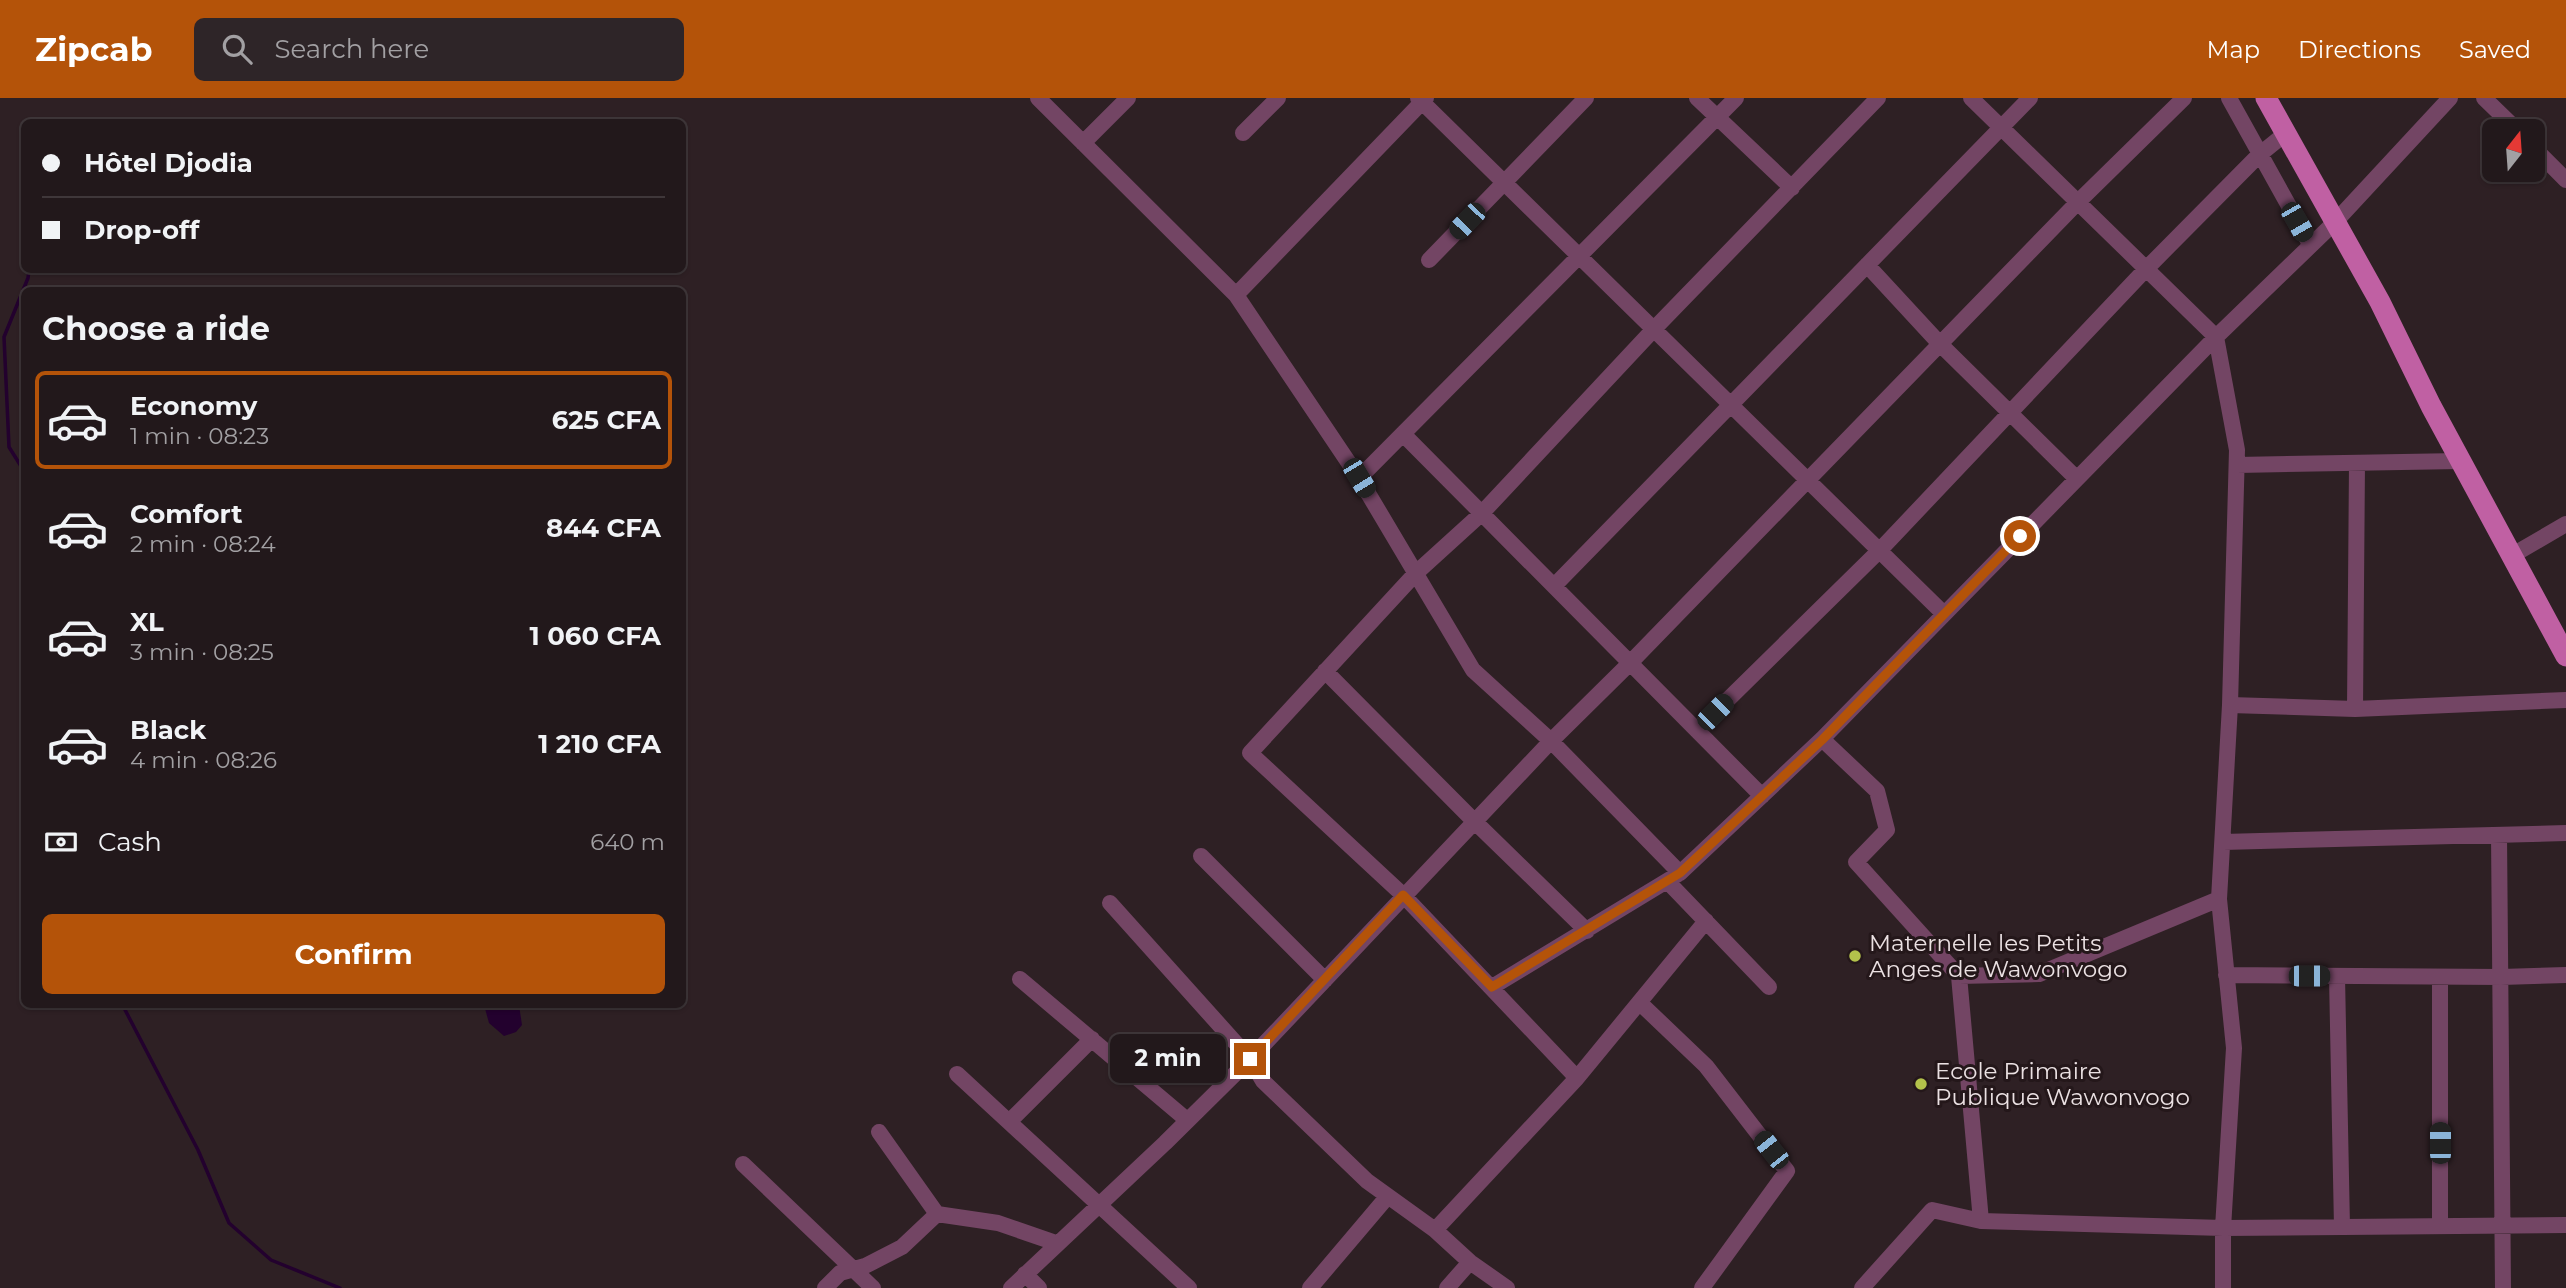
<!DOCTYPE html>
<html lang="en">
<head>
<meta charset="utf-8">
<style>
  body { margin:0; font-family:Montserrat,sans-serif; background:#2e2528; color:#f1f3f6; height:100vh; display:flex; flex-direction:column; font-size:26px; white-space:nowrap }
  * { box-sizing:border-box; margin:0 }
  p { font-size:23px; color:#a2a0a3 }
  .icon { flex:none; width:38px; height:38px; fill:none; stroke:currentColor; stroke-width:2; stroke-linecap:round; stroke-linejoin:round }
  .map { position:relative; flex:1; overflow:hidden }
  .details { position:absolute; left:21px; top:189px; width:665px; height:721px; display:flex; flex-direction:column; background:#22181b; border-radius:10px; box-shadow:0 2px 5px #0004,0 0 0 2px #3f373a }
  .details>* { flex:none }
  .top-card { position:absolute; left:21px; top:21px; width:665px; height:154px; border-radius:10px; box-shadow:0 2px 5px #0004,0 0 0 2px #3f373a; display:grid; align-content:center; height:154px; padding:0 21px; background:#22181b }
  .needle { width:46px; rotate:17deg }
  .fabs { position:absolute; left:2482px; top:21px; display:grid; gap:14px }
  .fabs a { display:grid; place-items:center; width:63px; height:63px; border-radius:10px; background:#22181b; box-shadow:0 2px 5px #0004,0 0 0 2px #3f373a; font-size:35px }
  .end { position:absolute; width:32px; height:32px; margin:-16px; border:9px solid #b45309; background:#fff; box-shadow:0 0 0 4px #fff }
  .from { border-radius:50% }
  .bubble { position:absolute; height:49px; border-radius:10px; background:#22181b; box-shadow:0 2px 5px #0004,0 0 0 2px #3f373a; font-size:23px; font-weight:700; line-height:49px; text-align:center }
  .car { position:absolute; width:21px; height:42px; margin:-21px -10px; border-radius:9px; box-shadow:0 0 5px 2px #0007; background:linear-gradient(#222 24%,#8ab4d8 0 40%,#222 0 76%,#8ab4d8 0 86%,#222 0) }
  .top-card b { display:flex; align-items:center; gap:24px; height:66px; font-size:26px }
  .top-card b+b { border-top:2px solid #3f373a }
  .top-card i { width:18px; height:18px; background:#f1f3f6 }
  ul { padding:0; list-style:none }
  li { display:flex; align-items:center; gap:21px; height:98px; margin:0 14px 10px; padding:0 7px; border:4px solid transparent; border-radius:10px }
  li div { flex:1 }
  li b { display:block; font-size:26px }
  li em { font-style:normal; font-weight:700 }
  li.on { border-color:#b45309 }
  li>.icon { width:63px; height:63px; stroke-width:1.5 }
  h2 { padding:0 21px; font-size:32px; line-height:84px }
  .pay { display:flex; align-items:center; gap:18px; height:77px; padding:0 21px; font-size:26px }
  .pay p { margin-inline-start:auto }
  .action { display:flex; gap:14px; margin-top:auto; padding:14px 21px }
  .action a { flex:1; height:80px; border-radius:10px; background:#b45309; color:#fff; font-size:28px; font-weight:700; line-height:80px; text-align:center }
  header { display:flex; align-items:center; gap:42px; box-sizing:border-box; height:98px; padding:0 35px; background:#b45309; color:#fff }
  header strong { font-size:33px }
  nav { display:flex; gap:38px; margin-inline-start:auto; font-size:24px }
  .search { width:490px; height:63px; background:#2e2528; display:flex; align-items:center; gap:18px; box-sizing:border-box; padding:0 24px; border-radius:10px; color:#a2a0a3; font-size:26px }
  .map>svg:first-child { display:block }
  .water { fill:#23012e }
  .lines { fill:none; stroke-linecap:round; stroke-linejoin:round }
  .stream { stroke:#23012e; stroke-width:3.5 }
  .minor { stroke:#734564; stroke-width:16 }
  .major { stroke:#c060a3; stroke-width:21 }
  .route { stroke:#b45309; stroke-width:9 }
  .poi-dot { fill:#b3c24b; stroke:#24171a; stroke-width:2.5 }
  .labels { text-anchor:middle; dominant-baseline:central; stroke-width:6; stroke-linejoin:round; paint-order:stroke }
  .poi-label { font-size:23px; fill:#ebe1e3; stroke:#24171a; text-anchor:start }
</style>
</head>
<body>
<header>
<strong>Zipcab</strong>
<div class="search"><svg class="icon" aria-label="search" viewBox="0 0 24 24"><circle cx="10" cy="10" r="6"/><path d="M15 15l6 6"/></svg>Search here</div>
<nav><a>Map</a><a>Directions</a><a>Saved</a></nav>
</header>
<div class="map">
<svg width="2566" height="1190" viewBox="0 0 2566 1190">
  <rect width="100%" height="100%" fill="#2e2024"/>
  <path class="water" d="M484 907H519L522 927 516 934 504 938 489 925Z"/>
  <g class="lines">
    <path class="stream" d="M24 373 9 349 4 239 28 180 29 172
      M122 906 198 1052 229 1125 271 1162 340 1190"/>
    <path class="minor" d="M1038 0 1236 197 1359 380 1473 572 1551 643 1680 775
      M1418 0 1944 516
      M1697 0 1792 90
      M1971 0 2216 239 2237 352 2230 607 2219 801 2234 950 2223 1130V1190
      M2229 0 2310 146
      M2484 0 2518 33
      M1243 35 1278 0
      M1083 45 1128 0
      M2532 48 2566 82
      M1429 162 1586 0
      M1867 167 1940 246 2077 381
      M1236 197 1426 0
      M1403 336 1762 698
      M2237 367 2460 363
      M1359 380 1736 0
      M2511 458 2566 426
      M1554 488 2030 0
      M1325 573 1474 723 1587 833
      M2230 607 2355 611 2566 602
      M2355 611 2357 365
      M1697 632 1880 452 2146 171 2259 57 2285 36
      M1822 641 1877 693 1887 732 1856 764 1959 878 2039 876 2219 801
      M2499 737 2503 1190
      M2223 744 2566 735
      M1201 758 1325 882
      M1668 784 1769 889
      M1110 805 1250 961 1263 983 1367 1083 1435 1132 1470 1164 1507 1190
      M2226 877 2501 879 2566 877
      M1959 878 1981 1123
      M2337 878 2342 1129
      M1020 881 1187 1022
      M1492 889 1680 775 1822 641 2216 239 2335 124 2450 0
      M1640 905 1706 968 1787 1073 1702 1190
      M957 976 1189 1190
      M1577 980 1403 797 1250 655 1416 475 1482 415 1654 231 1878 0
      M1009 1024 1092 941
      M879 1034 937 1116 998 1125 1056 1145
      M743 1066 873 1190
      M2440 1128V879
      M1435 1132 1577 980 1706 823
      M1025 1176 1039 1190
      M825 1190 840 1175 865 1168 902 1149 937 1116
      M1011 1190 1165 1045 1250 961 1551 643 1630 565 2078 104 2184 0
      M1310 1190 1388 1098
      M1447 1190 1470 1164
      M1862 1190 1932 1112 1981 1123 2223 1130 2566 1127"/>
    <path class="major" d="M2266 0 2380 204 2431 308 2566 558"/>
  </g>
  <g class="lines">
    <path class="route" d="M1250 961 1403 797 1492 889 1680 775 1822 642 2020 438"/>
  </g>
  <g class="poi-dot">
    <circle cx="1855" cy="858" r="7"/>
    <circle cx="1921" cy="986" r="7"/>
  </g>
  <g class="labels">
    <g class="poi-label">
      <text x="1869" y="845">Maternelle les Petits<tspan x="1869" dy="26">Anges de Wawonvogo</tspan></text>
      <text x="1935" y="973">Ecole Primaire<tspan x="1935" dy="26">Publique Wawonvogo</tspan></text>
    </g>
  </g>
</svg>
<div class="fabs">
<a><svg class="needle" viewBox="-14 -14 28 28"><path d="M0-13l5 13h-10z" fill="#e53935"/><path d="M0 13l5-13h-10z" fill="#a2a0a3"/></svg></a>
</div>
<i class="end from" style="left:2020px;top:438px"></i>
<i class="end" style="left:1250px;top:961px"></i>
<div class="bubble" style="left:1110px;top:936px;width:116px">2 min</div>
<i class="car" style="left:1467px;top:123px;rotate:224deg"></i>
<i class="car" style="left:2297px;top:124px;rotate:150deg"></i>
<i class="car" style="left:1359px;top:380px;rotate:149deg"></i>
<i class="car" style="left:1715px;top:614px;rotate:45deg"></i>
<i class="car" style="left:2309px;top:878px;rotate:90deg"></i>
<i class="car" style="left:2440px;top:1045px;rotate:0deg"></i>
<i class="car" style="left:1771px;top:1052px;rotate:322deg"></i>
<div class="top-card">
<b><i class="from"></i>Hôtel Djodia</b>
<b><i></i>Drop-off</b>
</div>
<section class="details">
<h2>Choose a ride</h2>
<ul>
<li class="on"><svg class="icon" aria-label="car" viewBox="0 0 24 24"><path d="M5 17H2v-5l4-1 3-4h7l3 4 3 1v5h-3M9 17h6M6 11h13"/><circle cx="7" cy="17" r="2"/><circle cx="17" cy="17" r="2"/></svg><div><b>Economy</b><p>1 min · 08:23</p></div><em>625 CFA</em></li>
<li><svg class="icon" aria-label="car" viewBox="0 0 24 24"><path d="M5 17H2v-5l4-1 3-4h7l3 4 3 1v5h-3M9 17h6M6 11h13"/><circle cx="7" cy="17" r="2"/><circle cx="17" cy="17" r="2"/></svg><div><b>Comfort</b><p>2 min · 08:24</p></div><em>844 CFA</em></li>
<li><svg class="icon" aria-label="car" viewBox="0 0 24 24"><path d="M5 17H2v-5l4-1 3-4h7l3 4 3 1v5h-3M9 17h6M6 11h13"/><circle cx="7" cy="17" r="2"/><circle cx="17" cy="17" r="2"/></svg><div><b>XL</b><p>3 min · 08:25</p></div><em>1 060 CFA</em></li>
<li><svg class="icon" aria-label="car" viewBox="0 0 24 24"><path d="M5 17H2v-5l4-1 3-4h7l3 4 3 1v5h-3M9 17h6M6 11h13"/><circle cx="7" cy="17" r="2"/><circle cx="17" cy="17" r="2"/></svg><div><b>Black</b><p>4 min · 08:26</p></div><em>1 210 CFA</em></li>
</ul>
<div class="pay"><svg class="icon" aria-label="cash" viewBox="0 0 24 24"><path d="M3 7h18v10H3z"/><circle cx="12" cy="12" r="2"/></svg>Cash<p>640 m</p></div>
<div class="action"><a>Confirm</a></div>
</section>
</div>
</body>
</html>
